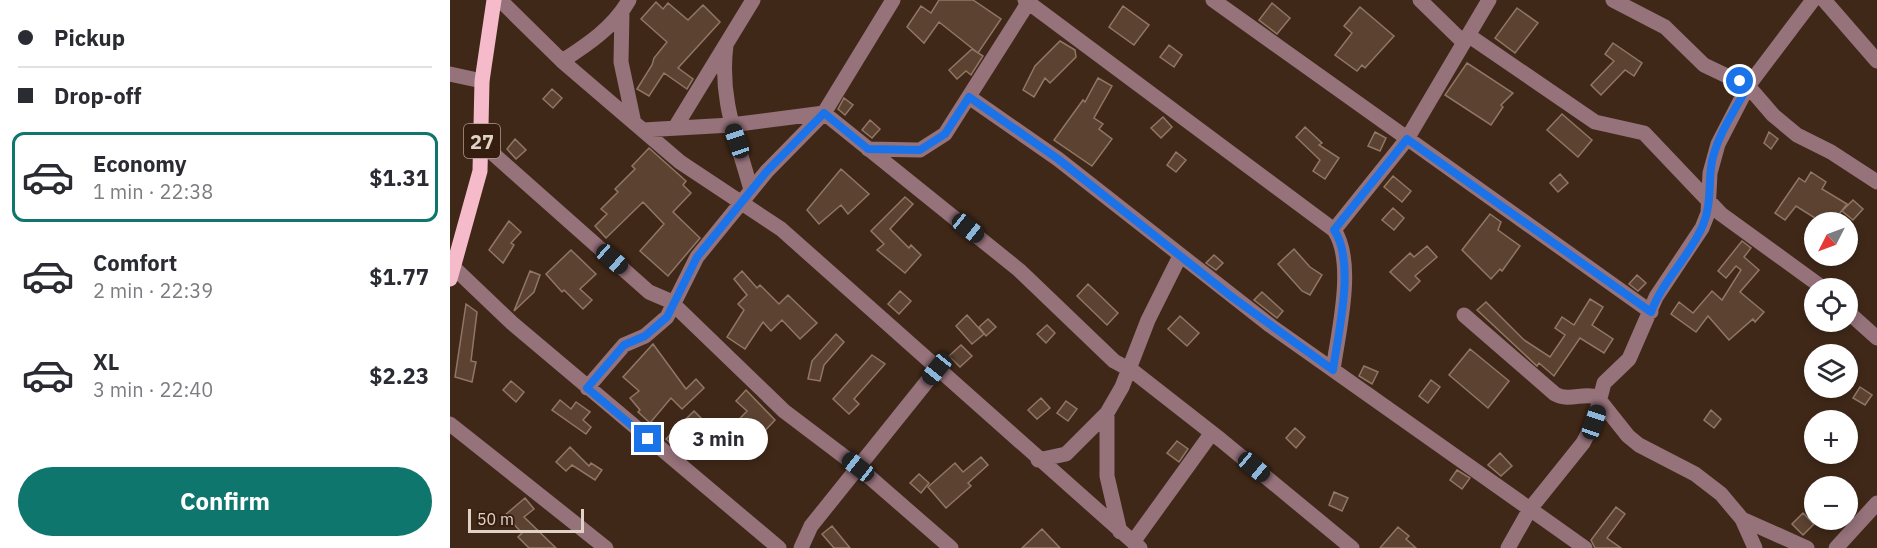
<!DOCTYPE html>
<html lang="en">
<head>
<meta charset="utf-8">
<style>
  body { margin:0; font-family:"IBM Plex Sans",sans-serif; background:#f7f7f7; color:#2b2b33; height:100vh; display:flex; flex-direction:column; font-size:22px; white-space:nowrap }
  * { box-sizing:border-box; margin:0 }
  p { font-size:20px; color:#7c7c81 }
  .icon { flex:none; width:33px; height:33px; fill:none; stroke:currentColor; stroke-width:2; stroke-linecap:round; stroke-linejoin:round }
  .map { position:relative; flex:1; overflow:hidden }
  .sheet { display:flex; flex-direction:column; background:#fff; width:450px }
  .sheet>* { flex:none }
  .banner { display:grid; align-content:center; height:132px; padding:0 18px; background:#fff }
  .needle { width:39px; rotate:228deg }
  .controls { position:absolute; left:1354px; top:212px; display:grid; gap:12px }
  .controls a { display:grid; place-items:center; width:54px; height:54px; border-radius:50%; background:#fff; box-shadow:0 3px 9px #0003; font-size:30px }
  .scale { position:absolute; left:18px; bottom:15px; width:116px; box-sizing:border-box; padding-left:6px; border:3px solid #e1d2c8; border-top:0; font-size:16px; line-height:21px; white-space:nowrap; color:#e1d2c8; -webkit-text-stroke:4px #351e0f; paint-order:stroke }
  .end { position:absolute; width:27px; height:27px; margin:-14px; border:8px solid #1a73e8; background:#fff; box-shadow:0 0 0 3px #fff }
  .from { border-radius:50% }
  .bubble { position:absolute; height:42px; border-radius:21px; background:#fff; box-shadow:0 3px 9px #0003; font-size:20px; font-weight:800; line-height:42px; text-align:center }
  .car { position:absolute; width:18px; height:36px; margin:-18px -9px; border-radius:8px; box-shadow:0 0 4px 2px #0007; background:linear-gradient(#222 24%,#8ab4d8 0 40%,#222 0 76%,#8ab4d8 0 86%,#222 0) }
  .banner b { display:flex; align-items:center; gap:21px; height:57px; font-size:22px }
  .banner b+b { border-top:2px solid #e1e1e2 }
  .banner i { width:15px; height:15px; background:#2b2b33 }
  ul { padding:0; list-style:none }
  li { display:flex; align-items:center; gap:18px; height:90px; margin:0 12px 9px; padding:0 6px; border:3px solid transparent; border-radius:12px }
  li div { flex:1 }
  li b { display:block; font-size:22px }
  li em { font-style:normal; font-weight:800 }
  li.current { border-color:#0f766e }
  li>.icon { width:54px; height:54px; stroke-width:1.5 }
  .button { display:flex; gap:12px; margin-top:auto; padding:12px 18px }
  .button a { flex:1; height:69px; border-radius:36px; background:#0f766e; color:#fff; font-size:24px; font-weight:800; line-height:69px; text-align:center }
  main { display:flex; flex:1; min-height:0 }
  .map>svg:first-child { display:block }
  .building { fill:#5b4231; stroke:#927665; stroke-width:1.5 }
  .lines { fill:none; stroke-linecap:round; stroke-linejoin:round }
  .minor { stroke:#96727b; stroke-width:15 }
  .major { stroke:#f6bbca; stroke-width:15 }
  .route { stroke:#1a73e8; stroke-width:8 }
  .labels { text-anchor:middle; dominant-baseline:central; stroke-width:6; stroke-linejoin:round; paint-order:stroke }
  .shield { fill:#351e0f; stroke:#ad9c90; stroke-width:1.5 }
  .shield-label { font-size:20px; font-weight:bold; fill:#e1d2c8 }
</style>
</head>
<body>
<main>
<section class="sheet">
<div class="banner">
<b><i class="from"></i>Pickup</b>
<b><i></i>Drop-off</b>
</div>
<ul>
<li class="current"><svg class="icon" aria-label="car" viewBox="0 0 24 24"><path d="M5 17H2v-5l4-1 3-4h7l3 4 3 1v5h-3M9 17h6M6 11h13"/><circle cx="7" cy="17" r="2"/><circle cx="17" cy="17" r="2"/></svg><div><b>Economy</b><p>1 min · 22:38</p></div><em>$1.31</em></li>
<li><svg class="icon" aria-label="car" viewBox="0 0 24 24"><path d="M5 17H2v-5l4-1 3-4h7l3 4 3 1v5h-3M9 17h6M6 11h13"/><circle cx="7" cy="17" r="2"/><circle cx="17" cy="17" r="2"/></svg><div><b>Comfort</b><p>2 min · 22:39</p></div><em>$1.77</em></li>
<li><svg class="icon" aria-label="car" viewBox="0 0 24 24"><path d="M5 17H2v-5l4-1 3-4h7l3 4 3 1v5h-3M9 17h6M6 11h13"/><circle cx="7" cy="17" r="2"/><circle cx="17" cy="17" r="2"/></svg><div><b>XL</b><p>3 min · 22:40</p></div><em>$2.23</em></li>
</ul>
<div class="button"><a>Confirm</a></div>
</section>
<div class="map">
<svg width="1427" height="548" viewBox="0 0 1427 548">
  <rect width="100%" height="100%" fill="#3f2818"/>
  <path class="building" d="M489 0H523L551 19 528 53 489 22 474 43 457 27 471 6 481 13Z
    M206 2 213 9 218 3 238 20 253 5 270 22 228 68 243 79 237 89 214 73 199 96 187 89 202 65 204 58 217 42 191 19Z
    M822 3 840 18 827 34 809 20Z
    M673 6 699 25 684 45 659 27Z
    M910 7 944 36 915 68 912 65 907 71 885 55 902 33 894 26Z
    M1067 8 1088 23 1065 53 1045 38Z
    M610 41 625 50 626 57 600 83 595 78 584 97 573 90 585 66Z
    M1163 43 1192 63 1184 76 1175 70 1151 95 1141 85 1164 61 1155 54Z
    M719 45 732 55 724 67 710 57Z
    M522 49 533 56 521 75 516 71 507 79 499 70Z
    M1017 63 1063 93 1051 105 1053 107 1041 125 995 95Z
    M648 78 662 86 644 118 653 124 649 129 662 139 642 166 604 140 633 100 635 102Z
    M102 89 112 98 103 108 93 99Z
    M394 98 403 105 395 115 388 109Z
    M1112 114 1142 140 1128 157 1097 130Z
    M713 117 722 127 711 138 701 128Z
    M420 120 430 129 422 138 412 130Z
    M855 127 872 143 869 145 889 158 875 179 863 171 870 160 846 137Z
    M925 132 936 138 930 151 918 146Z
    M1319 132 1328 139 1321 149 1314 143Z
    M65 139 76 150 66 159 57 149Z
    M199 148 236 181 233 185 241 193 223 212 250 238 218 276 190 251 214 224 193 202 156 238 145 226 157 214 151 209 168 192 165 189 185 169 182 166Z
    M726 152 736 160 726 172 717 165Z
    M391 169 419 194 398 214 391 205 369 224 357 210Z
    M1361 172 1376 182 1372 189 1397 204 1383 222H1378L1370 216 1368 220 1346 206 1335 220 1325 213 1349 178 1355 182Z
    M1110 174 1118 183 1108 192 1100 183Z
    M943 176 961 191 952 202 934 187Z
    M455 197 463 204 440 229 459 248 461 245 471 255 455 273 427 250 434 244 421 231Z
    M1403 200 1413 209 1403 220 1392 211Z
    M943 208 954 218 944 230 932 220Z
    M1040 214 1051 222 1048 230 1070 246 1052 271 1050 269 1041 279 1012 250Z
    M59 221 71 232 61 243 64 245 53 263 39 250Z
    M1292 241 1301 248 1294 257 1309 270 1290 292 1314 312 1305 322 1303 319 1279 340 1258 316 1246 332 1221 314 1229 302 1243 313 1262 291 1272 300 1291 270 1286 266 1276 278 1268 271Z
    M977 246 987 257 965 276 970 281 960 291 940 272 960 253 964 257Z
    M844 249 860 267 872 275 860 295 852 291 828 264Z
    M121 250 146 274 130 289 142 300 133 309 114 290 112 292 96 274Z
    M764 255 773 263 766 270 756 263Z
    M80 271 90 275 84 292 64 311Z
    M292 271 307 288 310 285 329 304 338 295 367 323 350 339 332 320 321 331 313 322 295 349 277 337 294 310 288 304 297 295 284 279Z
    M1187 275 1196 283 1188 291 1179 284Z
    M638 284 668 313 657 325 627 296Z
    M450 291 461 301 449 314 438 304Z
    M812 292 833 311 827 318 804 300Z
    M1140 299 1153 307 1142 325 1163 339 1154 353 1130 338 1104 376 1089 363 1087 366 1027 310 1036 302 1074 340 1100 357 1115 335 1105 328 1112 317 1124 325Z
    M16 304 27 312 21 361 26 362 22 382 5 377Z
    M517 315 534 334 522 344 506 326Z
    M730 316 749 333 737 346 718 329Z
    M538 319 546 327 536 336 529 327Z
    M597 325 605 333 596 343 587 334Z
    M386 334 394 342 374 365 370 381 358 379 362 361Z
    M203 344 236 389 246 379 254 388 232 409 221 398 200 423 188 412 190 410 180 398 189 391 173 377Z
    M511 345 522 356 510 367 499 356Z
    M1020 349 1059 381 1038 408 999 375Z
    M422 355 435 364 404 399 409 404 399 414 383 399Z
    M914 366 928 372 922 384 909 376Z
    M981 380 990 387 978 403 969 396Z
    M61 381 74 392 66 402 53 390Z
    M1410 387 1422 395 1415 405 1403 398Z
    M296 390 325 420 309 437 312 440 300 453 277 432 297 411 286 401Z
    M591 398 600 408 587 419 578 410Z
    M110 400 121 409 126 402 140 412 133 420 141 427 136 434 102 410Z
    M616 401 627 409 618 421 607 413Z
    M1261 410 1271 419 1264 428 1254 420Z
    M244 411 254 421 226 448 216 439Z
    M845 428 855 437 846 448 836 438Z
    M727 441 738 449 729 462 717 453Z
    M120 447 139 466 141 463 152 470 145 480 122 465 116 471 106 462Z
    M1050 453 1062 466 1051 476 1038 465Z
    M531 457 538 465 518 483 521 486 496 508 478 487 505 463 513 472Z
    M1007 470 1020 478 1012 489 1000 480Z
    M469 474 479 483 471 493 460 483Z
    M884 492 898 498 892 511 879 505Z
    M75 498 84 509 74 517 106 548H79L68 537 72 533 55 515Z
    M1166 507 1175 514 1157 538 1171 548H1145L1141 540Z
    M1353 513 1364 524 1353 535 1342 524Z
    M382 526 400 548H384L372 534Z
    M948 527 959 536 956 539 966 548H930Z
    M592 529 610 548H572Z"/>
  <g class="lines">
    <path class="minor" d="M50 0 112 61 230 162 331 229 690 548
      M575 0 884 230C906 262 888 333 883 370
      M763 0 1201 312
      M970 0 1013 42
      M1163 0 1215 27 1254 65 1298 86 1323 115 1347 135 1381 152 1427 182
      M1374 0 1427 61
      M172 12 171 62 184 123
      M1018 35 1145 122 1194 133 1271 214 1373 288
      M276 45C269 99 287 139 301 190
      M112 61C137 45 164 27 179 0
      M0 74 32 81
      M519 97 608 159 821 326 1135 548
      M226 126 303 0
      M193 130 281 125 374 113 569 270 664 361 684 372 771 440 902 548
      M31 143 199 292 220 301 334 411 408 467 501 548
      M418 149 470 150 495 134 580 0
      M884 230 957 139 1039 0
      M0 264 62 323 329 548
      M1398 312 1427 338
      M1014 315 1105 394C1120 402 1133 392 1147 397L1178 436 1189 445 1245 474 1271 494 1292 519 1305 548
      M137 388 174 345 195 336 217 317 247 257 317 171 374 113 443 0
      M657 414V476L670 532
      M0 424 156 548
      M588 460 616 454 657 413 672 387 698 320 730 256
      M1292 519 1357 548
      M683 542 761 434
      M351 548 361 526 487 369
      M1058 548 1080 509 1133 443 1144 422 1154 383 1179 359 1206 297 1252 228 1258 213 1260 173 1268 144 1298 86 1363 0
      M1386 548 1427 503"/>
    <path class="major" d="M0 279 30 171 32 81 44 0"/>
  </g>
  <g class="lines">
    <path class="route" d="M198 439 137 388 174 345 195 336 217 317 247 257 317 171 374 113 418 149 470 150 495 134 519 97 608 159 782 297 883 370C888 333 906 262 884 230L957 139 1201 312C1213 280 1240 256 1253 225 1262 204 1258 182 1262 161 1268 134 1285 110 1298 86L1290 81"/>
  </g>
  <g class="labels">
    <rect class="shield" x="14" y="124" width="36" height="34" rx="4.5"/>
    <g class="shield-label">
      <text x="32" y="141">27</text>
    </g>
  </g>
</svg>
<div class="controls">
<a><svg class="needle" viewBox="-14 -14 28 28"><path d="M0-13l5 13h-10z" fill="#e53935"/><path d="M0 13l5-13h-10z" fill="#7c7c81"/></svg></a>
<a><svg class="icon" aria-label="locate" viewBox="0 0 24 24"><circle cx="12" cy="12" r="6"/><path d="M12 2v4M12 18v4M2 12h4M18 12h4"/></svg></a>
<a><svg class="icon" aria-label="layers" viewBox="0 0 24 24"><path d="M12 4l9 5-9 5-9-5zM3 14l9 5 9-5"/></svg></a>
<a>+</a>
<a>−</a>
</div>
<div class="scale">50 m</div>
<i class="end from" style="left:1290px;top:81px"></i>
<i class="end" style="left:198px;top:439px"></i>
<div class="bubble" style="left:219px;top:418px;width:99px">3 min</div>
<i class="car" style="left:287px;top:141px;rotate:341deg"></i>
<i class="car" style="left:518px;top:228px;rotate:129deg"></i>
<i class="car" style="left:162px;top:259px;rotate:131deg"></i>
<i class="car" style="left:487px;top:369px;rotate:219deg"></i>
<i class="car" style="left:1144px;top:422px;rotate:19deg"></i>
<i class="car" style="left:408px;top:467px;rotate:308deg"></i>
<i class="car" style="left:804px;top:467px;rotate:130deg"></i>
</div>
</main>
</body>
</html>
